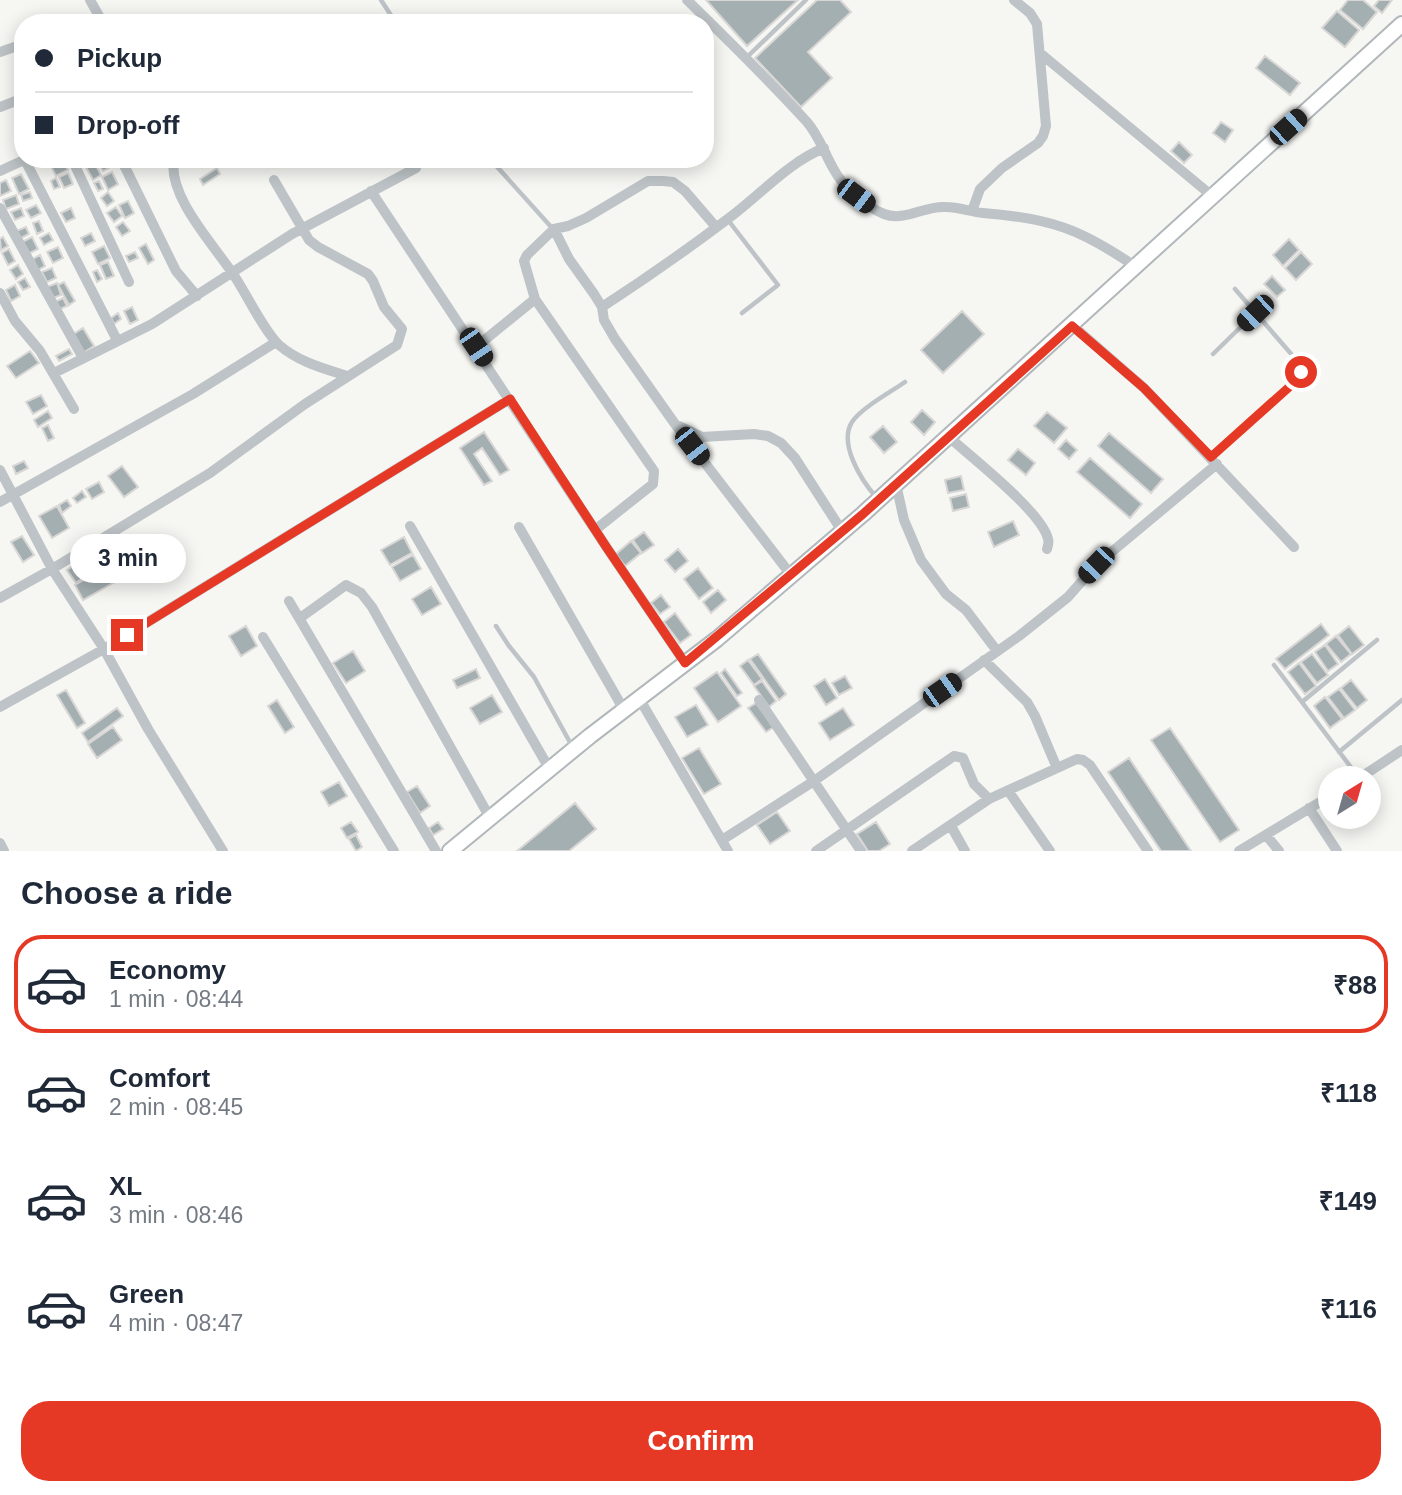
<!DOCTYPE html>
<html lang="en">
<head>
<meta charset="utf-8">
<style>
  body { margin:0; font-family:Arial,sans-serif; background:#f6f6f7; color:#1f2937; height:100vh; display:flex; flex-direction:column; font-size:26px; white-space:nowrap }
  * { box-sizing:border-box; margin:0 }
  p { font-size:23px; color:#747a83 }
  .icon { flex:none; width:38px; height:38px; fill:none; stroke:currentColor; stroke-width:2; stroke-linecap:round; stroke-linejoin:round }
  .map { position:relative; height:851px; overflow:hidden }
  .sheet { display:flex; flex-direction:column; background:#fff; flex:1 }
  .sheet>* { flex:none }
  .top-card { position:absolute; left:14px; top:14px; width:700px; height:154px; border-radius:28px; box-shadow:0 4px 18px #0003; display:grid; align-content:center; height:154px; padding:0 21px; background:#fff }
  .needle { width:46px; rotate:37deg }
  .fabs { position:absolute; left:1318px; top:766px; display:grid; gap:14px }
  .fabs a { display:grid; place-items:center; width:63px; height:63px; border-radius:50%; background:#fff; box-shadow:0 4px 18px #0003; font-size:35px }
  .end { position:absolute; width:32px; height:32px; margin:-16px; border:9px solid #e53825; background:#fff; box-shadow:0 0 0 4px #fff }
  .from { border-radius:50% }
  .bubble { position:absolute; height:49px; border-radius:24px; background:#fff; box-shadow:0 4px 18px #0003; font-size:23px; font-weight:600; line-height:49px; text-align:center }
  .car { position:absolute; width:21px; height:42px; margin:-21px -10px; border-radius:9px; box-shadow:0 0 5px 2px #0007; background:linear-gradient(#222 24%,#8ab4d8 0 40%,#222 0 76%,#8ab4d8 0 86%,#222 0) }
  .top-card b { display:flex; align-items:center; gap:24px; height:66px; font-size:26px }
  .top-card b+b { border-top:2px solid #e0e1e3 }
  .top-card i { width:18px; height:18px; background:#1f2937 }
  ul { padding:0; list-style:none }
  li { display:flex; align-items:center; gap:21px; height:98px; margin:0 14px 10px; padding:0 7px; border:4px solid transparent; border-radius:28px }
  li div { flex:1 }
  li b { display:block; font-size:26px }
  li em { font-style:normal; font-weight:600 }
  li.active { border-color:#e53825 }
  li>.icon { width:63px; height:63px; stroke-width:1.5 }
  h2 { padding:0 21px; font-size:32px; line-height:84px }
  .button { display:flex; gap:14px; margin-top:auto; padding:14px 21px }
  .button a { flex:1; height:80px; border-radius:28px; background:#e53825; color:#fff; font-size:28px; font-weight:600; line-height:80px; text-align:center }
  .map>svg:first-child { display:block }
  .building { fill:#a4afb2; stroke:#d8d7d5; stroke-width:2 }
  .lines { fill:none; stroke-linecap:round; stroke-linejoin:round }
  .primary-casing { stroke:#b1b7ba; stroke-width:18 }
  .lane { stroke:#bdc3c6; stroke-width:4.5 }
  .street { stroke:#bdc3c6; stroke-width:10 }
  .primary { stroke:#fff; stroke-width:14 }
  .route { stroke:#e53825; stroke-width:9 }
</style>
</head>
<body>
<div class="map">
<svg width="1402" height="851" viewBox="0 0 1402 851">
  <rect width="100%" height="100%" fill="#f6f6f3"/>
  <path class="building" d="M706 0H798L747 46Z
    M817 0H840L851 12 808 52 832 78 801 107 755 58Z
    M1348 0H1363L1377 12 1363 29 1340 10Z
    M1379 0H1392L1382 13 1374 6Z
    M1337 11 1359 30 1345 47 1322 28Z
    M1265 56 1300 83 1290 95 1256 68Z
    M1221 122 1233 130 1225 142 1213 133Z
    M1179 142 1192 155 1184 163 1171 151Z
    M59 159H63L68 170 56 176 50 164Z
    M101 159H108L112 166 103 171 97 161Z
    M94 162 101 175 93 180 86 167Z
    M217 168 220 174 203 185 200 179Z
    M112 172 118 184 108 190 102 177Z
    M68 173 73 184 64 188 59 177Z
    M21 174 29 189 19 194 12 178Z
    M56 178 60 187 54 189 51 181Z
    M6 180 11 191 0 196V183Z
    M99 181 103 189 98 191 94 183Z
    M30 192 32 198 23 201 21 195Z
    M108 192 114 201 107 206 101 198Z
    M16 195 19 204 6 209 3 200Z
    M128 201 134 213 125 218 119 205Z
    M36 205 41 213 31 218 26 210Z
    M116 207 122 216 114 222 107 213Z
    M21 208 24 216 15 220 11 212Z
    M71 208 75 218 66 222 61 213Z
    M39 221 43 231 37 234 33 223Z
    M123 222 130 231 122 236 116 227Z
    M26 227 29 234 19 239 16 231Z
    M49 233 53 240 44 245 40 238Z
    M91 233 95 241 85 246 81 238Z
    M3 237 8 246 1 250 0 239Z
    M32 237 38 249 28 254 22 242Z
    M1289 239 1299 250 1283 266 1273 255Z
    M146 244 154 260 148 264 139 248Z
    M104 246 110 258 98 264 92 252Z
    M58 247 63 258 53 263 47 252Z
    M9 249 15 261 8 265 2 253Z
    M135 252 138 258 129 262 126 256Z
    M1301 252 1312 264 1296 280 1285 268Z
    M40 255 45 266 38 270 33 259Z
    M108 262 114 276 106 279 100 265Z
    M18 265 23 274 16 279 10 270Z
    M52 268 56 278 47 282 42 272Z
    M97 270 102 279 97 282 93 272Z
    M1272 276 1285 290 1277 297 1264 284Z
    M25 278 30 287 23 290 18 282Z
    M64 282 75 301 69 305 58 285Z
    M57 283 61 295 51 299 47 287Z
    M15 285 20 296 11 301 6 290Z
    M63 298 67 306 58 310 55 302Z
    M132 307 138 320 130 324 124 311Z
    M962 311 984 334 943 373 921 350Z
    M118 313 121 319 114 324 111 318Z
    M83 328 94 346 83 353 72 335Z
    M69 349 72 354 59 361 56 356Z
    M30 351 39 363 16 378 7 366Z
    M41 395 47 406 33 414 26 402Z
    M922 410 935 422 924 435 911 422Z
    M48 411 52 418 38 427 34 420Z
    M1047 412 1067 428 1054 443 1034 426Z
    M48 425 54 438 48 441 42 428Z
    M883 426 897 442 884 453 870 437Z
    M484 432 509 470 500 475 482 448 474 454 492 481 484 485 460 448Z
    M1109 433 1163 479 1151 493 1098 446Z
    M1066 440 1077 450 1069 459 1058 449Z
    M1018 449 1035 463 1026 475 1008 460Z
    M1090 458 1142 504 1130 518 1077 472Z
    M24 461 28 468 16 474 13 466Z
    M122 466 138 487 124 497 108 476Z
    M961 476 964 490 948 493 945 480Z
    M99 482 104 492 92 499 86 489Z
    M82 491 86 497 77 503 73 498Z
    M966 494 969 507 953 511 950 498Z
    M67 500 71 506 62 513 59 505Z
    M57 506 69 528 52 538 39 516Z
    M1013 521 1019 535 994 547 988 532Z
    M644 532 654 545 642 553 633 540Z
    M22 536 34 555 23 562 11 542Z
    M404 537 412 553 390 565 381 550Z
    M631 541 641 553 625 566 616 554Z
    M121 543 130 554 125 558 116 547Z
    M678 549 688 561 675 572 665 560Z
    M413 555 421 569 400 581 392 567Z
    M111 564 120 579 83 600 75 585Z
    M74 565 83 578 76 583 67 570Z
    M698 568 713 588 699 599 684 579Z
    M431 587 441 604 422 615 412 599Z
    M718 590 726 600 711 613 703 602Z
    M661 595 670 607 660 614 651 603Z
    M675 613 691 635 680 643 664 622Z
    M1321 624 1329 635 1285 669 1276 659Z
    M246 626 257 646 241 656 229 636Z
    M1349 626 1364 645 1352 654 1338 635Z
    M1336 636 1351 654 1341 662 1326 644Z
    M1325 645 1338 664 1328 671 1315 652Z
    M353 651 365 671 346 683 333 663Z
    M758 654 786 694 779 700 750 659Z
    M1312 654 1328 675 1317 683 1301 662Z
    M748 660 762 679 754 685 740 666Z
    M1299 663 1316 686 1305 694 1288 672Z
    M476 669 480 678 457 688 453 680Z
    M725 669 742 693 737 696 721 673Z
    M717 672 741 706 718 722 694 688Z
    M845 676 852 688 839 695 832 683Z
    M825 679 837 698 826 705 814 686Z
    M1351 680 1367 700 1357 708 1341 688Z
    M762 681 776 701 769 707 754 686Z
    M1339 689 1355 710 1344 718 1328 697Z
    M66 690 85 723 77 728 57 695Z
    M492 695 502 712 480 724 470 708Z
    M1325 697 1342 719 1330 728 1314 706Z
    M277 700 294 727 285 733 268 706Z
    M756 703 774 727 766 732 748 708Z
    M696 705 708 725 687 737 675 717Z
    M117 708 123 716 88 742 82 733Z
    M843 708 854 725 830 740 819 723Z
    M113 727 122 740 97 758 88 744Z
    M1170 728 1239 830 1220 842 1151 740Z
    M699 748 721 784 704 794 682 758Z
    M1129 758 1191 851H1161L1108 772Z
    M339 782 347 796 329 806 321 792Z
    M417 786 430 806 420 813 407 792Z
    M575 803 596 829 569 851H517Z
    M777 812 790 831 770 844 757 825Z
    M351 822 358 832 347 838 341 828Z
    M438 822 443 829 433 835 429 828Z
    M876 822 890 844 879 851H868L857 834Z
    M356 835 362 847 356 851 349 839Z"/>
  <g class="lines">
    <defs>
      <path id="primary" d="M450 851 590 736 717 639 863 514 1402 24"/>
    </defs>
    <use href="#primary" class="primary-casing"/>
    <path class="lane" d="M381 0 396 23
      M746 58 806 0
      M490 159 553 229
      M728 220 778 285 742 313
      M1213 354 1255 313
      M1211 456 1297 380 1302 372 1299 363 1235 289
      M876 497C862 481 838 444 852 422 861 408 891 392 905 382
      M496 626 509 646 534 677 572 746
      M1274 665 1359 778
      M1302 702 1377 640
      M1339 752 1402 700"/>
    <path class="street" d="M90 0 103 23
      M687 0C728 40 769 80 807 122 819 136 824 152 833 168 843 187 864 206 884 214 905 222 925 205 946 207 959 207 971 212 983 213 1050 218 1081 229 1136 267
      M0 52 23 44
      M1040 53 1211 195
      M0 107 23 98
      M72 159 129 282
      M121 159 176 271 197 296
      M174 159C167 197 216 247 235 277 247 295 264 331 279 345 299 362 322 368 347 376
      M25 160 117 340
      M0 171 26 159
      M371 191 607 548 685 663
      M0 208 83 358
      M972 211 980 189 1002 168 1038 143 1043 136 1046 126 1037 24 1030 13 1014 0
      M554 229 568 226 586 218 648 181H663L673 182 685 191 716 227
      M0 293 15 321 40 351 74 409
      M602 307C645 279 688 249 729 218 760 195 789 162 824 148
      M1072 325 1144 388 1294 547
      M476 347 535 299
      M54 373 152 324 292 234 416 168
      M679 426 702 437 754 434 768 436 781 443 795 458 842 531
      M949 437C971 457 1042 512 1048 539 1049 542 1048 546 1047 549
      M0 470 52 569 104 649 148 729 223 851
      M896 484 904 520 921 560 946 594 966 610 997 651
      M0 502 193 394 276 342
      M410 526 550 770
      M519 527 624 710
      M595 530 653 484 654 471 535 299 524 261 527 255 554 229 569 259 594 294 602 307 604 320 615 339 675 424 791 575
      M0 598 52 569 210 473 305 404 397 345 402 329 384 307 373 281 368 274 318 247 309 240 274 180
      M289 601 436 851
      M300 618 346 585 361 593 372 607 490 818
      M263 637 394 851
      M984 660 1027 702 1035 716 1057 768
      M639 698 728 851
      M759 700 861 851
      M0 707 104 649 510 399
      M1358 779 1402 750
      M1009 792 1050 851
      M1309 808 1337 851
      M951 826 965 851
      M1266 835 1279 851
      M722 840 814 781 1019 636 1068 597 1096 565 1217 464
      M0 843 4 851
      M816 851 954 756 963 758 974 784 989 799
      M912 851 989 799 1077 759 1083 760 1090 765 1148 851
      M1239 851 1330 796"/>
    <use href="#primary" class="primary"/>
  </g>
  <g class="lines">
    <path class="route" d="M127 635 510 399 607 548 685 663 863 514 1072 326 1144 388 1211 457 1297 380 1301 372"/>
  </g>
</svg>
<div class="fabs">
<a><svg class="needle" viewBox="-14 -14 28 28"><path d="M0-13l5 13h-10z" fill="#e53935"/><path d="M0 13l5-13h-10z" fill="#747a83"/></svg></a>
</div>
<i class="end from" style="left:1301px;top:372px"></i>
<i class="end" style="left:127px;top:635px"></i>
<div class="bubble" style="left:70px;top:534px;width:116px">3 min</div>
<i class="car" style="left:1288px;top:127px;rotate:48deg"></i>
<i class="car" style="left:856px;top:196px;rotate:127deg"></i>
<i class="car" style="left:1255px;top:313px;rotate:226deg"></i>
<i class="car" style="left:476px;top:347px;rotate:146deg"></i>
<i class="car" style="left:692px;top:446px;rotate:142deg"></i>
<i class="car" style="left:1096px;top:565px;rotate:224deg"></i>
<i class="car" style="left:942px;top:690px;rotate:55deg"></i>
<div class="top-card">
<b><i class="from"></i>Pickup</b>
<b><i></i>Drop-off</b>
</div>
</div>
<section class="sheet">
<h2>Choose a ride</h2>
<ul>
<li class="active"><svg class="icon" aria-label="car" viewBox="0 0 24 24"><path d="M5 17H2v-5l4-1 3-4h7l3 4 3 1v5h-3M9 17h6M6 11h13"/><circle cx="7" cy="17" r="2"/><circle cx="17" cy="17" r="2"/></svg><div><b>Economy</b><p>1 min · 08:44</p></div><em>₹88</em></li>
<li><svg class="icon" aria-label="car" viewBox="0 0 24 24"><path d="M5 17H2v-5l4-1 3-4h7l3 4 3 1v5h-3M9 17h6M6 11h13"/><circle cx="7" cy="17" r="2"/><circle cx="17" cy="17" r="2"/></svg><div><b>Comfort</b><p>2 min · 08:45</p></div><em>₹118</em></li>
<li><svg class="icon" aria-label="car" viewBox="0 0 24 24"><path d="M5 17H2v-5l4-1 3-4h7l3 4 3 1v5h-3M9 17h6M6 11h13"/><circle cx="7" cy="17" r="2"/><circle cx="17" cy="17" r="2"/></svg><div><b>XL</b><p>3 min · 08:46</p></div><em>₹149</em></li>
<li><svg class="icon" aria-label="car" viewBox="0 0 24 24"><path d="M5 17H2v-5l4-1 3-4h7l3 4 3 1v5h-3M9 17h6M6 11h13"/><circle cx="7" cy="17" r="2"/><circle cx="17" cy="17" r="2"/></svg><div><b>Green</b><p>4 min · 08:47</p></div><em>₹116</em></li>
</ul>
<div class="button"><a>Confirm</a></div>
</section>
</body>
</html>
